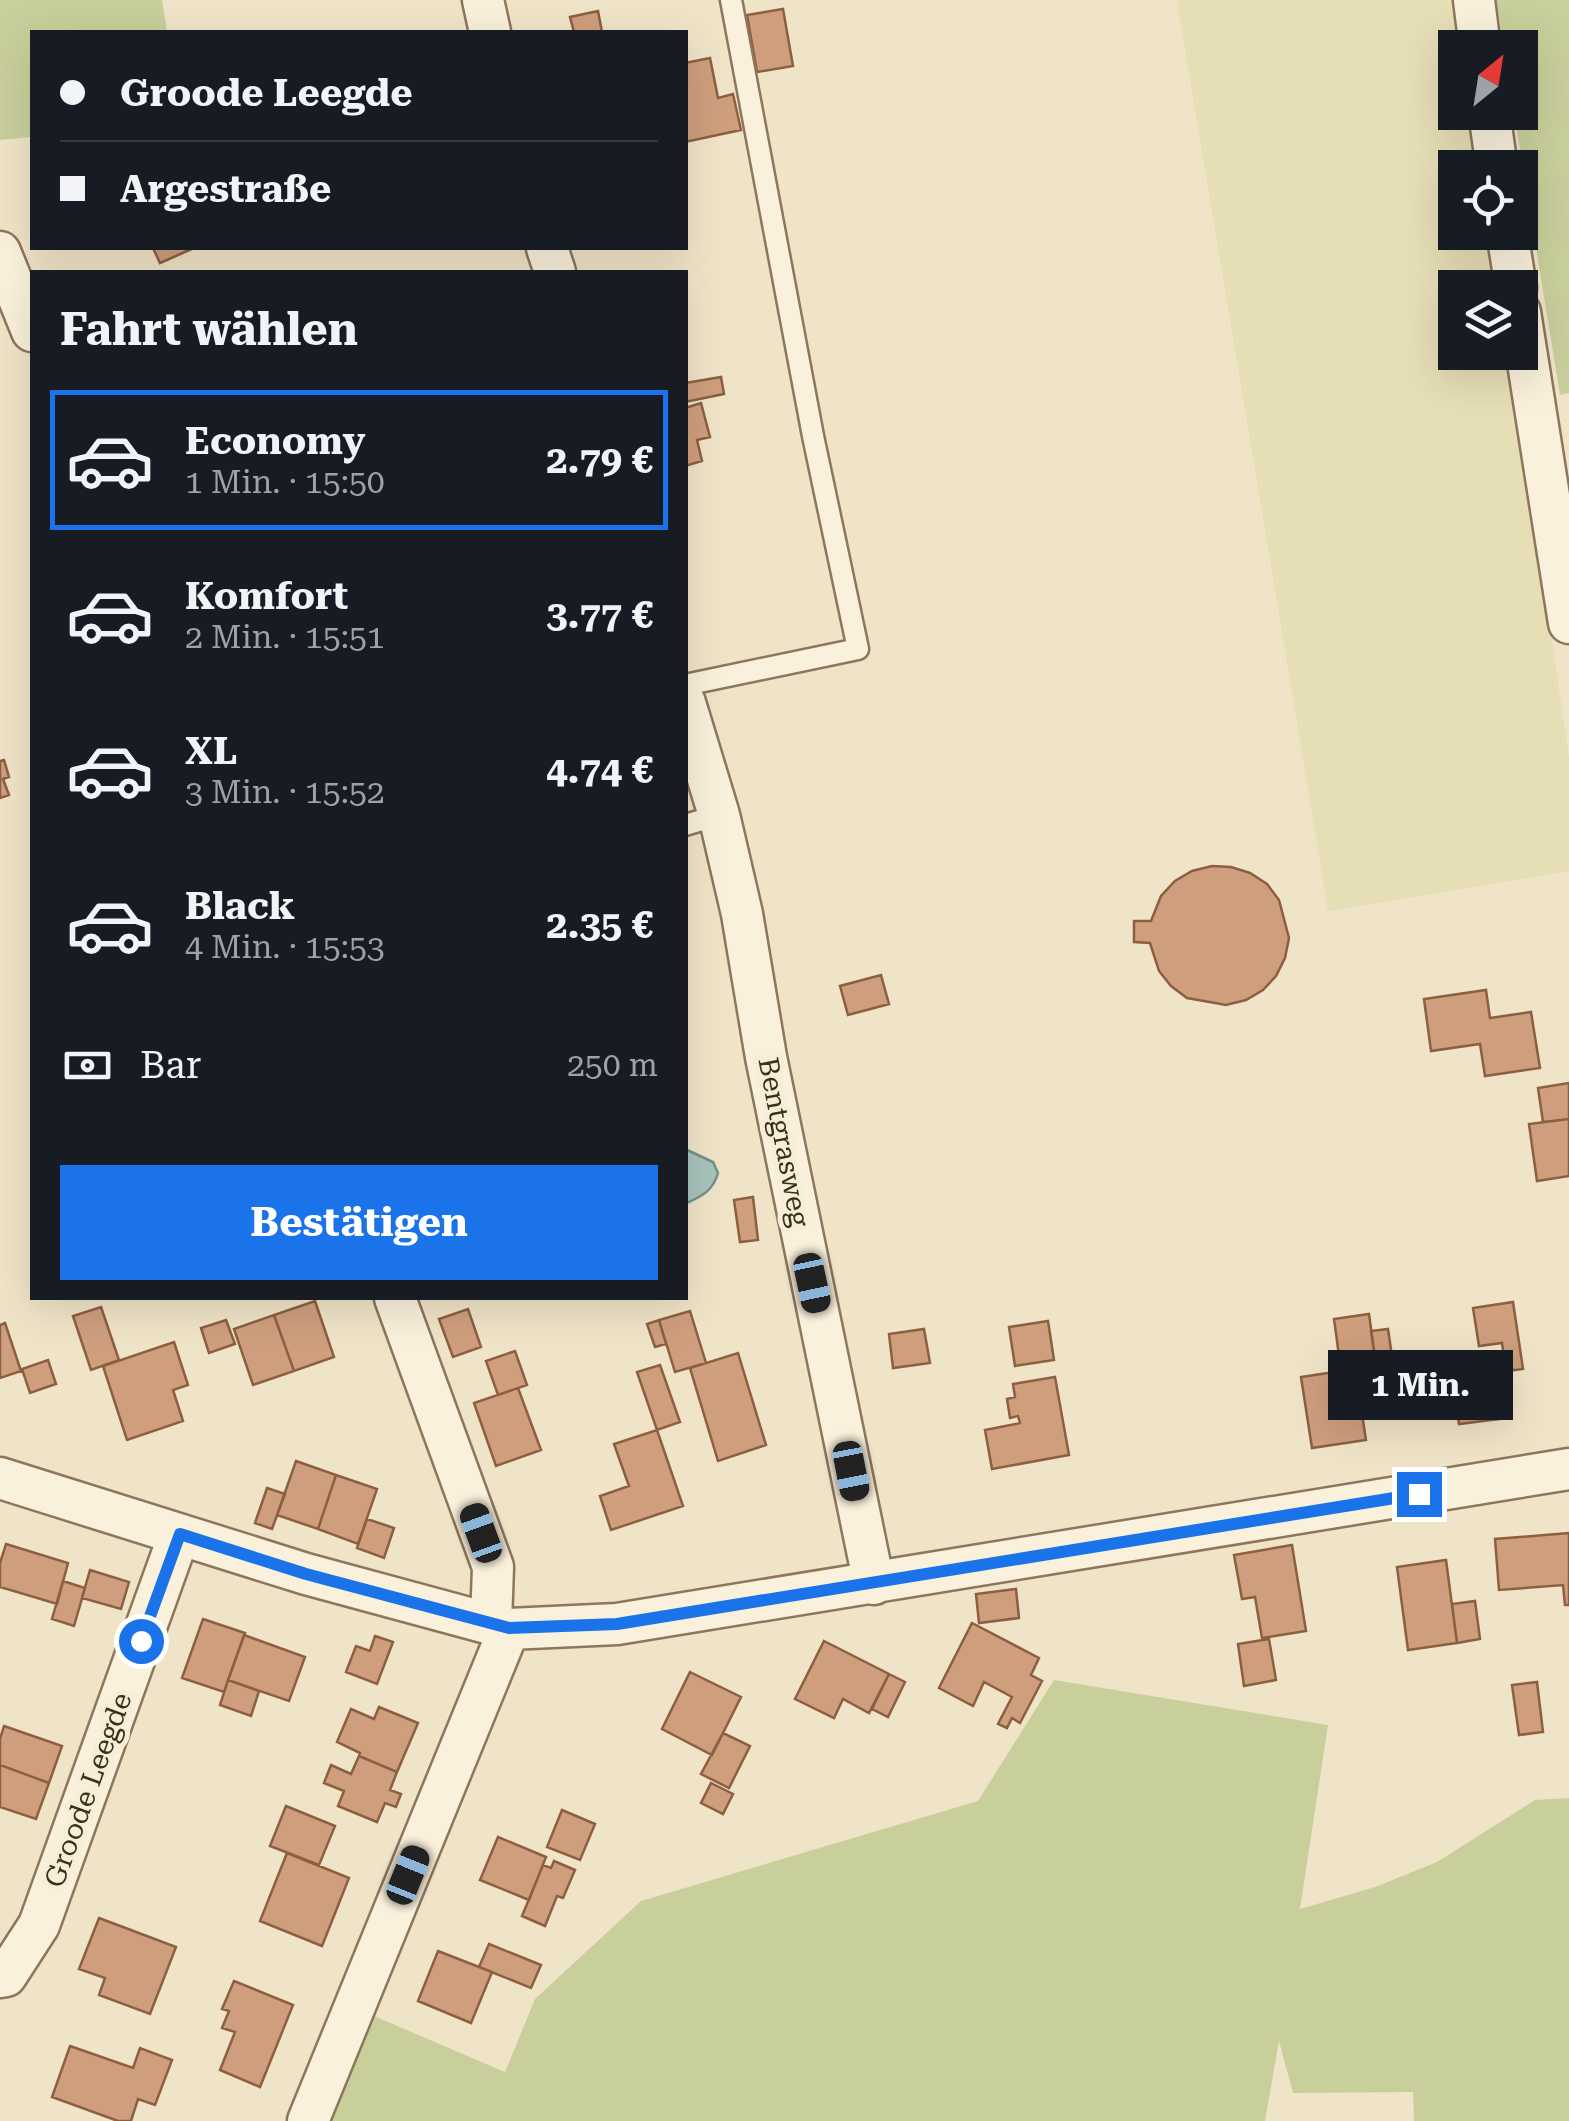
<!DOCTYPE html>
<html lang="de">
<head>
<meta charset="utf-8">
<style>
  body { margin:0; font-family:"Roboto Serif",serif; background:#20242c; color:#f1f3f6; height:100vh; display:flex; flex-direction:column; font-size:38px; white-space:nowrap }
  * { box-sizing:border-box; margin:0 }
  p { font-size:32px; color:#9ea1a6 }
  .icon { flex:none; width:55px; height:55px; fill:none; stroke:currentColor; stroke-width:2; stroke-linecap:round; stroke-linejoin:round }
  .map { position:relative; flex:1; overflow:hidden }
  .side { position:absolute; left:30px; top:270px; width:658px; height:1030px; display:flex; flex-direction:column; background:#171b24; border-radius:0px; box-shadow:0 10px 40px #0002 }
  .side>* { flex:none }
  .banner { position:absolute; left:30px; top:30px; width:658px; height:220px; border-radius:0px; box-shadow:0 10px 40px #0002; display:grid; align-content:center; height:220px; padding:0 30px; background:#171b24 }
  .needle { width:65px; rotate:30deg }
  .buttons { position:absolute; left:1438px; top:30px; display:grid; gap:20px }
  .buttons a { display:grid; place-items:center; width:100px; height:100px; border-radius:0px; background:#171b24; box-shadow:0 10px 40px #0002; font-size:50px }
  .end { position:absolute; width:45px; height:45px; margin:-22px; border:12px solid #1a73e8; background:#fff; box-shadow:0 0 0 5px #fff }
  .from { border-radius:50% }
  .bubble { position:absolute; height:70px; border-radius:0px; background:#171b24; box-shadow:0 10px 40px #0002; font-size:32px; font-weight:700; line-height:70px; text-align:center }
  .car { position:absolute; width:30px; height:60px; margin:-30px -15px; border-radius:12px; box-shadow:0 0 8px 2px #0007; background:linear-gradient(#222 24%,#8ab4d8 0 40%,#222 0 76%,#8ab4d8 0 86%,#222 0) }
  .banner b { display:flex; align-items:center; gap:35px; height:95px; font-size:38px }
  .banner b+b { border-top:2px solid #363941 }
  .banner i { width:25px; height:25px; background:#f1f3f6 }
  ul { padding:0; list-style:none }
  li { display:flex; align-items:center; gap:30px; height:140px; margin:0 20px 15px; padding:0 10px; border:5px solid transparent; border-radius:0px }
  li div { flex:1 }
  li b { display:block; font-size:38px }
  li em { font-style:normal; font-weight:700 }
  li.active { border-color:#1a73e8 }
  li>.icon { width:90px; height:90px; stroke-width:1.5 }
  h2 { padding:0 30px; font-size:45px; line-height:120px }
  .pay { display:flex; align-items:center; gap:25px; height:110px; padding:0 30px; font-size:38px }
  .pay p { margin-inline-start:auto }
  .primary-button { display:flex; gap:20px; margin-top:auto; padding:20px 30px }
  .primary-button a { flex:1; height:115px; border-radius:0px; background:#1a73e8; color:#fff; font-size:40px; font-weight:700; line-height:115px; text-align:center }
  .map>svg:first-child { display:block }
  .farmland { fill:#e6deb5 }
  .green { fill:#c9cf9b }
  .water { fill:#a9c4bc; stroke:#6f938a; stroke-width:2.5 }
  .building { fill:#cf9f7d; stroke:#8d5f41; stroke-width:2.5 }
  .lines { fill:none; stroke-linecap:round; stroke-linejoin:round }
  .service-casing { stroke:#8d765c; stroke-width:25 }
  .minor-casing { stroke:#8d765c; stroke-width:45 }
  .service { stroke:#faf1dc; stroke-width:20 }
  .minor { stroke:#faf1dc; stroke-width:40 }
  .route { stroke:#1a73e8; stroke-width:12 }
  .labels { text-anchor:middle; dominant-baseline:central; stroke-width:10; stroke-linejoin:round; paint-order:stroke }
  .street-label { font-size:28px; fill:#3d2e20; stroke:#f7eed8 }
</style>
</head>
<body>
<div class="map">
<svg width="1569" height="2121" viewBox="0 0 1569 2121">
  <rect width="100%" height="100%" fill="#f0e4c8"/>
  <path class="farmland" d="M1177 0H1460L1467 47 1455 48V112L1476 113 1484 167 1455 168V232L1494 233 1502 287 1455 288V352L1511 353 1569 758V871L1328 911Z"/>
  <path class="green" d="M0 0H162L167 32H32V137L0 140Z
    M1496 0H1569V393L1560 395 1514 113 1520 112V48L1504 47Z
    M1054 1680 1328 1725 1300 1909 1375 1887 1437 1862 1535 1800 1569 1798V2121H1414L1413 2092 1293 2093 1279 2041 1265 2121H332L374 2016 505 2072 535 1999 641 1901 978 1801Z"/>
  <path class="water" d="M685 1149 713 1162 718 1173C713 1191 702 1196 685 1204Z"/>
  <path class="building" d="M783 9 793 66 757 72 747 15Z
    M598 11 602 32H574L570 17Z
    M710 58 718 98 733 94 741 130 685 142V63Z
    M153 248H194L160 263Z
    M721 377 724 394 685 402V383Z
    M701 403 710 437 697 440 702 461 685 466V408Z
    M4 760 9 777 3 779 9 795 0 798V761Z
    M1212 866 1231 867 1250 873 1267 884 1279 900 1289 938 1285 958 1276 976 1263 990 1246 1000 1226 1005 1187 998 1171 986 1159 971 1150 943 1134 942V921H1151L1161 896 1175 881 1192 871Z
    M881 975 889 1004 848 1015 840 986Z
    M1486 990 1490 1018 1531 1012 1540 1068 1485 1076 1480 1044 1431 1051 1424 999Z
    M1569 1083V1119L1543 1122 1538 1088Z
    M1569 1119V1176L1537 1181 1529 1124Z
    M753 1197 758 1240 740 1242 734 1200Z
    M315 1301 334 1357 294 1371 274 1315Z
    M1513 1302 1523 1369 1506 1371 1502 1343 1479 1346 1473 1308Z
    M101 1307 119 1360 91 1370 73 1316Z
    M468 1309 481 1347 453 1357 439 1319Z
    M690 1311 706 1363 675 1372 659 1320Z
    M1369 1314 1376 1365 1341 1370 1334 1319Z
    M274 1315 294 1371 253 1385 234 1329Z
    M226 1320 235 1344 209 1353 201 1328Z
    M659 1320 666 1344 655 1347 647 1324Z
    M1048 1321 1054 1360 1015 1366 1009 1327Z
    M5 1323 21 1371 0 1378V1325Z
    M924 1329 930 1363 893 1368 889 1334Z
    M1388 1329 1393 1363 1376 1365 1371 1331Z
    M174 1342 188 1385 173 1390 183 1421 127 1440 103 1366Z
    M515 1351 527 1385 498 1395 486 1361Z
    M738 1353 766 1445 718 1461 690 1368Z
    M48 1360 56 1384 30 1393 22 1369Z
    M1499 1361 1508 1418 1459 1424 1451 1368Z
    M660 1365 680 1422 657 1430 637 1372Z
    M1355 1369 1366 1440 1312 1448 1301 1377Z
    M1055 1377 1069 1455 992 1469 985 1430 1020 1423 1018 1416 1010 1418 1007 1399 1015 1397 1013 1384Z
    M518 1388 541 1450 496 1466 474 1403Z
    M657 1430 683 1506 611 1530 600 1496 629 1486 614 1444Z
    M296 1461 336 1475 318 1529 277 1515Z
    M336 1475 377 1489 358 1544 318 1529Z
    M267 1488 285 1494 272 1529 255 1523Z
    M367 1519 394 1528 384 1558 357 1548Z
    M1569 1533V1605H1565L1563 1585 1499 1590 1495 1539Z
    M6 1544 68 1563 57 1604 0 1587V1563Z
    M1292 1545 1306 1631 1262 1638 1255 1597 1242 1599 1234 1555Z
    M1446 1560 1457 1643 1408 1650 1397 1567Z
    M90 1570 129 1582 121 1609 82 1598Z
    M63 1581 85 1588 74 1626 52 1619Z
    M1016 1589 1019 1618 979 1623 976 1594Z
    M1475 1601 1480 1639 1457 1643 1452 1604Z
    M203 1619 245 1633 224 1692 182 1678Z
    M972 1623 1039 1658 1031 1675 1042 1681 1020 1723 1012 1718 1007 1728 998 1724 1012 1697 984 1682 973 1706 939 1688Z
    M244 1635 305 1657 289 1701 228 1680Z
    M375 1636 393 1642 377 1684 346 1672 356 1646 370 1651Z
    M1269 1639 1276 1680 1244 1686 1238 1644Z
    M824 1641 889 1674 869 1713 843 1699 834 1718 795 1699Z
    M690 1672 741 1697 712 1755 662 1729Z
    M889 1674 905 1682 888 1717 872 1709Z
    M228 1680 259 1691 251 1716 220 1705Z
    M1537 1682 1543 1732 1519 1735 1512 1685Z
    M379 1707 418 1723 397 1772 359 1756 360 1753 337 1742 351 1709 374 1719Z
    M4 1726 62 1746 49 1783 0 1765V1739Z
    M723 1733 750 1746 729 1788 701 1774Z
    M359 1756 397 1772 390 1790 401 1794 396 1807 385 1803 377 1822 338 1806 344 1791 324 1783 331 1765 351 1774Z
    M0 1765 49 1783 36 1819 0 1807Z
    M711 1783 733 1794 723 1814 701 1803Z
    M286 1806 335 1826 319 1865 270 1846Z
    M562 1810 595 1824 580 1860 547 1847Z
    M498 1837 546 1857 529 1900 480 1880Z
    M287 1853 349 1878 322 1946 260 1921Z
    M554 1861 575 1870 563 1898 557 1896 545 1926 522 1916 543 1865 551 1868Z
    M99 1918 176 1947 150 2014 99 1995 105 1978 79 1969Z
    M489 1944 541 1965 531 1988 479 1967Z
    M438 1951 492 1972 471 2023 418 2001Z
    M234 1981 293 2005 260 2087 220 2070 235 2032 222 2028 229 2011 222 2009Z
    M70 2046 133 2068 140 2048 172 2060 155 2105 138 2099 131 2121H118L52 2097Z"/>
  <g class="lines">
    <defs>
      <path id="service" d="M685 685 858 649 813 436 731 0
        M685 825 719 815"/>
      <path id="minor" d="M483 0 490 32
        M1474 0 1480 48
        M1489 112 1497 168
        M1507 232 1516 288
        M547 248 555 272
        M0 252 32 331
        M1520 312 1569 623
        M685 703 719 815 742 914 766 1057 874 1584
        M395 1298 493 1567 491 1623
        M0 1478 306 1574 509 1629 617 1624 1569 1469
        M0 1977 6 1976 39 1925 179 1535
        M308 2121 509 1629"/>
    </defs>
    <use href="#service" class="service-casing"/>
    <use href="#minor" class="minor-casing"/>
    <use href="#service" class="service"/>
    <use href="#minor" class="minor"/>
  </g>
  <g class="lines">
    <path class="route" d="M141 1641 180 1534 306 1574 509 1628 617 1624 1419 1494"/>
  </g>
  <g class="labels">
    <g class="street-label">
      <text transform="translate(784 1142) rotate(79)">Bentgrasweg</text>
      <text transform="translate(88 1790) rotate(-70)">Groode Leegde</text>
    </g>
  </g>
</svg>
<div class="buttons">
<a><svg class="needle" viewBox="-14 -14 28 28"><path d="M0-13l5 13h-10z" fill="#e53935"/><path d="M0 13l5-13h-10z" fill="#9ea1a6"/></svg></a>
<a><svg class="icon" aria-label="locate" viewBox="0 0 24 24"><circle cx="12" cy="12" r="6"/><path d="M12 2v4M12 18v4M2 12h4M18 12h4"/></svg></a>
<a><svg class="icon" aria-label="layers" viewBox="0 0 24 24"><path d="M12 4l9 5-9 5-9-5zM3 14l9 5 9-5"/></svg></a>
</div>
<i class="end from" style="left:141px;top:1641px"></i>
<i class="end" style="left:1419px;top:1494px"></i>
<div class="bubble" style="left:1328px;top:1350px;width:185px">1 Min.</div>
<i class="car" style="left:812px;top:1283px;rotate:168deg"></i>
<i class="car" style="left:851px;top:1471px;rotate:169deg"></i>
<i class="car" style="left:481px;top:1533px;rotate:340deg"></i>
<i class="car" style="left:408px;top:1875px;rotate:22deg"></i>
<div class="banner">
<b><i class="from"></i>Groode Leegde</b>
<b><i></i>Argestraße</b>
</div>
<section class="side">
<h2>Fahrt wählen</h2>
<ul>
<li class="active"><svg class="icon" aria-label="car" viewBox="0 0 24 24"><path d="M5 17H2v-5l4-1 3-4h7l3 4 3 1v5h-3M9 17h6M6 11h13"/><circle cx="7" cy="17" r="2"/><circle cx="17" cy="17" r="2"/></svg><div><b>Economy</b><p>1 Min. · 15:50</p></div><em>2.79 €</em></li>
<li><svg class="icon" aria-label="car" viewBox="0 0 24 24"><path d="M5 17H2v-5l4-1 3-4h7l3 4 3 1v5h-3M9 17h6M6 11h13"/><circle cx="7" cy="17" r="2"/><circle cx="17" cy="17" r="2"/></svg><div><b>Komfort</b><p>2 Min. · 15:51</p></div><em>3.77 €</em></li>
<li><svg class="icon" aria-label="car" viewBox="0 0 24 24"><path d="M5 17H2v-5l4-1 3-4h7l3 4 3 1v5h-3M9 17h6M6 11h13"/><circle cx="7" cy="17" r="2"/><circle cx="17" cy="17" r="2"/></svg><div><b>XL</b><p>3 Min. · 15:52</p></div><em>4.74 €</em></li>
<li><svg class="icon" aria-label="car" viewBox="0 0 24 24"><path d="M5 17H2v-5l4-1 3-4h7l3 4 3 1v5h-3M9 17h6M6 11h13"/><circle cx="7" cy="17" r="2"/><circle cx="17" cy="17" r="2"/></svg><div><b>Black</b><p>4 Min. · 15:53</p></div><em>2.35 €</em></li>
</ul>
<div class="pay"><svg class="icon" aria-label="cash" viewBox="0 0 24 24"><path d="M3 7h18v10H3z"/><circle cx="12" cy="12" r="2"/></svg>Bar<p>250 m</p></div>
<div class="primary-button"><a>Bestätigen</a></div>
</section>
</div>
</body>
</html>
